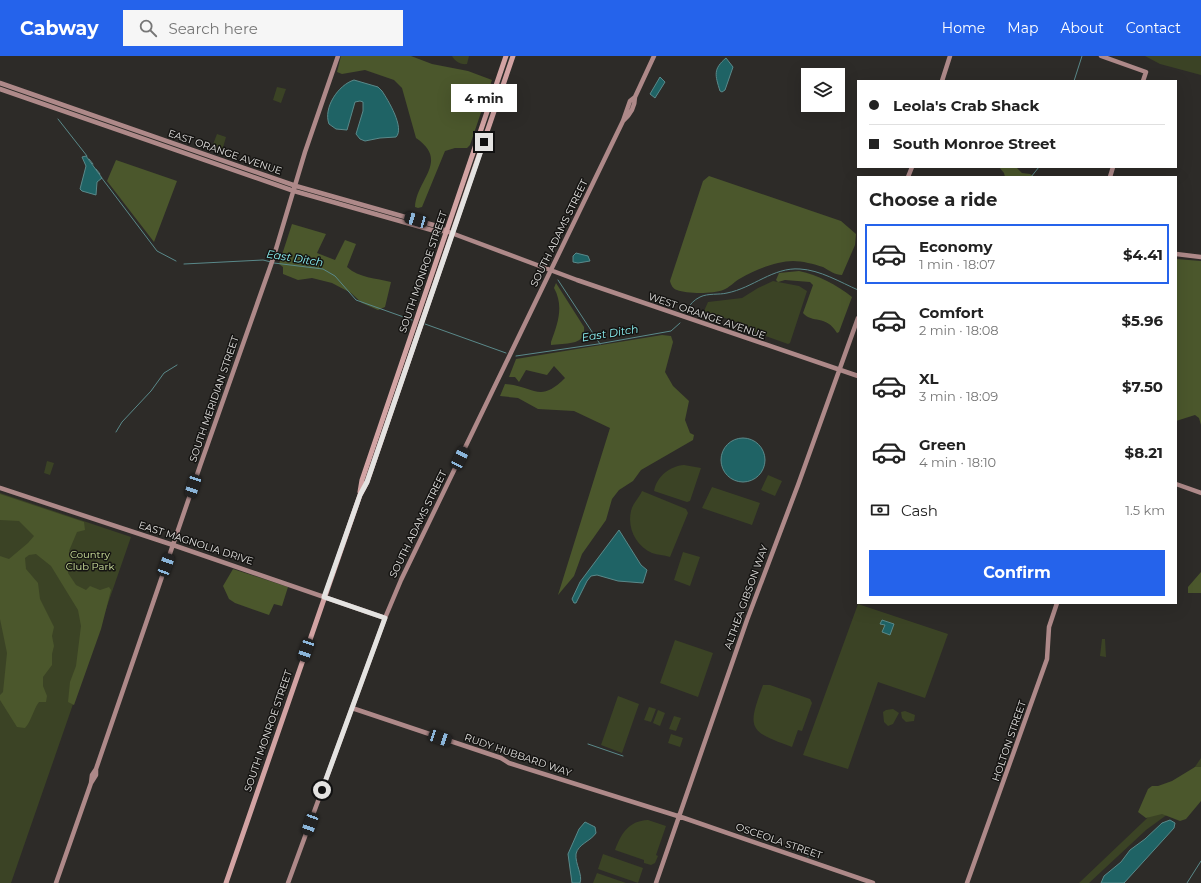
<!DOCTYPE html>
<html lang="en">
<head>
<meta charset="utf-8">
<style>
  body { margin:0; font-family:Montserrat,sans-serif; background:#f6f6f6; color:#222; height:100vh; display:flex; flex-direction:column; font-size:15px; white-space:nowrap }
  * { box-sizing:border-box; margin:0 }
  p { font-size:13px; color:#767676 }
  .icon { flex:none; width:22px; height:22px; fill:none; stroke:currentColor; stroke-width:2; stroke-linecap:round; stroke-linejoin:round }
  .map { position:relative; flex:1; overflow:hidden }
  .panel { position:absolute; left:857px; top:120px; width:320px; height:428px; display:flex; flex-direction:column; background:#fff; border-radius:0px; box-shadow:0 4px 16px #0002 }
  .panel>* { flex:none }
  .banner { position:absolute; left:857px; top:24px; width:320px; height:88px; border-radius:0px; box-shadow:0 4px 16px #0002; display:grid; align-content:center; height:88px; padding:0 12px; background:#fff }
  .fabs { position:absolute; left:801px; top:12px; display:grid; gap:8px }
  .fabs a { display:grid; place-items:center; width:44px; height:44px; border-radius:0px; background:#fff; box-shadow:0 4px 16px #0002; font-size:20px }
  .end { position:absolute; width:18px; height:18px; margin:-9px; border:5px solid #e4e3e1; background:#111; box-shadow:0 0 0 2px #111 }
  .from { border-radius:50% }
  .bubble { position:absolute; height:28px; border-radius:0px; background:#fff; box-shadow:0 4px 16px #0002; font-size:13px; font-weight:700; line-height:28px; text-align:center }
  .car { position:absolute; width:12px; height:24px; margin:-12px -6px; border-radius:5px; box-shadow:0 0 3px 1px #0007; background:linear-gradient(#222 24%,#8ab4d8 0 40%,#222 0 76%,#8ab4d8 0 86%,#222 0) }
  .banner b { display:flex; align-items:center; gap:14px; height:38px; font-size:15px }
  .banner b+b { border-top:1px solid #e0e0e0 }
  .banner i { width:10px; height:10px; background:#222 }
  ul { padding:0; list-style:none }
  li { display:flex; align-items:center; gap:12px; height:60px; margin:0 8px 6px; padding:0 4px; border:2px solid transparent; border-radius:0px }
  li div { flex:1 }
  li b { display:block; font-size:15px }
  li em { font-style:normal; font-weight:700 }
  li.on { border-color:#2563eb }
  li>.icon { width:36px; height:36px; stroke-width:1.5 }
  h2 { padding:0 12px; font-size:18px; line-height:48px }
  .pay { display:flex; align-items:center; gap:10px; height:44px; padding:0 12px; font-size:15px }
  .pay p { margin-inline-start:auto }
  .action { display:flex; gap:8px; margin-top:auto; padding:8px 12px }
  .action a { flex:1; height:46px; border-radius:0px; background:#2563eb; color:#fff; font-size:16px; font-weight:700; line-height:46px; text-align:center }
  header { display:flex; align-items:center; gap:24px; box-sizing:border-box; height:56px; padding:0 20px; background:#2563eb; color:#fff }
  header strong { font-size:19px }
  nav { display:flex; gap:22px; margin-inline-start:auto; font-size:14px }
  .search { width:280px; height:36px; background:#f6f6f6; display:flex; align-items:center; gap:10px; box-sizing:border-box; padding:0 14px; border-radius:0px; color:#767676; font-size:15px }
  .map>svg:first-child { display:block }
  .green { fill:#3b4325 }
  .forest { fill:#4b572c }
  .water { fill:#1f6365; stroke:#5a898a }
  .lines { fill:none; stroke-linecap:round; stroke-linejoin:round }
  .stream { stroke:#5a898a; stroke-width:1 }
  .secondary { stroke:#ae8989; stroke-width:4.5 }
  .primary { stroke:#d2a3a3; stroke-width:5 }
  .route { stroke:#e4e3e1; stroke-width:5 }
  .labels { text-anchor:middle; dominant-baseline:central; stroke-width:3; stroke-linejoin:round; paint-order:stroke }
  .street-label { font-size:10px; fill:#e4e3e1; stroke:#151412 }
  .park-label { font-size:10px; fill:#d0e59d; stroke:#151412 }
  .water-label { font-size:11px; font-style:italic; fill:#8df4f6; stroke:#151412 }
</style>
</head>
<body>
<header>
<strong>Cabway</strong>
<div class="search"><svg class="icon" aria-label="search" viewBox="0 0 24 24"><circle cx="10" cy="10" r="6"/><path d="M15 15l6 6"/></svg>Search here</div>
<nav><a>Home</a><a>Map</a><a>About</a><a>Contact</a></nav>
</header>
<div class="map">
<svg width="1201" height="827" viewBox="0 0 1201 827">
  <rect width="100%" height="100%" fill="#2d2b28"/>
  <path class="green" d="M452 0H469L467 8C460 9 455 5 452 0Z
    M1145 0H1201V19L1160 8Z
    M277 31 286 33 281 47 273 44Z
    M217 78 226 81 222 95 212 91Z
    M773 225 799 230 807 235 790 287 788 288 743 272 737 266 704 255 708 246 742 242 758 232Z
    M47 405 54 407 50 419 44 417Z
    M684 409 701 412 690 445 687 446 654 435C657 420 670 410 684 409Z
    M768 419 782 425 775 440 761 434Z
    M712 431 760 447 752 469 702 452Z
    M642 435 686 453 688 457 670 501C664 499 658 499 652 497 636 490 627 472 631 455 633 447 639 442 642 435Z
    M0 437 131 481 11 827H0Z
    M683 496 700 501 690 530 674 524Z
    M858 548 948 578 925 642 878 626 848 713 803 699Z
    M1102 583H1105L1106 601 1100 600Z
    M675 584 713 597 698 641 660 627Z
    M763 629H770L810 643 812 647 802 675 798 674 792 691C748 675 747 673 763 629Z
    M618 640 639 648 622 697 601 689Z
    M649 651 656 653 651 666 644 664Z
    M893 653 899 657 893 668 888 670 884 666 883 656 886 654Z
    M658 654 665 657 660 670 653 667Z
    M905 655 915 659 914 665 906 666 902 662 901 656Z
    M674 660 681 662 676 675 669 673Z
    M671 678 683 682 680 691 668 687Z
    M1201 702V734L1146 774 1089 827H1079L1184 727Z
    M648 764 666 770 656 799 658 800 655 807 651 809 644 807V804L615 794C621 778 628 765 648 764Z
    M603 798 643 812 638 827 598 813Z
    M597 817 626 827H593Z"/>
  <path class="forest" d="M341 0H411L432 8 468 15 492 24 470 89 467 92H455L445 95 422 151 418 152 415 151C416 124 450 105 416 82L402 32 394 24 365 14 342 18 337 16Z
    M116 104 177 125 154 186 107 125Z
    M999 111H1016L1022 117 1030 118 1035 121H1005L1004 117Z
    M709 120 841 165 856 178 855 189 842 219C835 219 830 215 823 211 814 208 802 205 793 205 777 205 754 214 741 222 735 225 729 232 723 234 713 238 687 238 677 234 673 233 671 229 670 225L703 125Z
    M292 168 326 178 317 197 335 204 345 184 356 188 347 211C359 222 376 222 391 226L385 251 378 254 362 247 351 237 332 227 312 222 298 224 283 218V211L279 208Z
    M1176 203 1201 205V369L1199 362 1195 359 1176 365Z
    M799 215C818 219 837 229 852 241L839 276 837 277C826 258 812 268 803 257L813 229 810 226 785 224 778 226 776 224 779 217Z
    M556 227 584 271C586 290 566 287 551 289V286C558 267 564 250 554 232Z
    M662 279 671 280 673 286 665 316 673 330 689 345 685 364 690 377 694 379 693 384 641 414 633 425 619 434 612 443 606 464 582 498 574 520 558 539 610 372 574 355 538 353 518 342 500 340 505 328C535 330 539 348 565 322L554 310 547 319 526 314 519 326 515 321H509L516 303Z
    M0 438 84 466 85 474 77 476 69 495C75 503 70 508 68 517L76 529 86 534 90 530 100 534 109 531 111 534 101 573 74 649 68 646 70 626 76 610 81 570 78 554 51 510 36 498 29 499 25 502 26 513 38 527 40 543 54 571 52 580 54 590 52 598V609L43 621V630L47 640 46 646H39C33 654 32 664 25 672L17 671 0 644V639L3 636 7 597 0 563V500L9 503 28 487 34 480 19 465 0 464Z
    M233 513 288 531 282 550 274 548 269 559 235 547 229 543 223 530Z
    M1201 516V537H1188V531Z
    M1195 711H1201V745L1186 763 1180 765 1162 758 1146 762 1138 756 1148 733 1152 730H1158L1172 725Z"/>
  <path class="water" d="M726 2 733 11 725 34 722 36 720 35C715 19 713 13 726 2Z
    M660 21 665 26 655 42 650 38Z
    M354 24 378 31 382 35C388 44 405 72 396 81L380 82 365 85 360 83 356 78 363 55V46L360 45 355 46 347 74 336 73 329 68C323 52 338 29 354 24Z
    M86 100 102 122 97 126 96 139 82 135 80 133 86 110 82 101Z
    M576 197 588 200 590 205 578 207 573 206V200Z
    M721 404a22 22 0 1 1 44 0a22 22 0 1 1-44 0Z
    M619 474 641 509 647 514 643 527 618 525 597 519 591 520 587 525 576 547H574L572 543 580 526Z
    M882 564 894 568 890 579 882 576 885 569 880 568Z
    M1170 764 1175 767 1174 772 1124 827H1101L1104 820 1121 806 1130 794 1145 783 1162 767Z
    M585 766 595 771 596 777C591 785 578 788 576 798 575 808 583 819 580 827H572L568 798 579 773Z"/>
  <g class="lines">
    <path class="stream" d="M1074 25 1082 0
      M58 63 87 100
      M89 103 93 108
      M96 113 100 118
      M101 121 157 195 176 205
      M1031 121 1039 111
      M274 207 323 213 335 220 356 244 412 264
      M184 208 263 204 271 206
      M558 224 600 288
      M687 254C690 248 694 244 700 241 708 237 719 239 727 237 753 232 773 211 800 213 820 214 840 226 858 234
      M425 268 506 297
      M516 300 598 288 671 275 680 267
      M116 376 122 366 151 335 164 317 177 309
      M588 688 623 700
      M808 801 810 796
      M1187 827 1201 805"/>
    <path class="secondary" d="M1101 0 1146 16 1143 25
      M942 25 950 0
      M0 27 296 130 437 170 446 175 577 224 858 320
      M0 33 294 135 435 175H446
      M623 65C631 58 635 51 635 41
      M908 121 912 111
      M1110 121 1113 111
      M1176 198 1201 201
      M1176 428 1201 437
      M0 432 173 489 385 562
      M352 652 501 702 509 707 684 762 873 827
      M91 727 92 719 96 713 200 410 273 203 305 96 338 0
      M56 827 91 727 96 719V713
      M288 827 385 562 401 524 623 65 630 45 635 41 654 0
      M656 827 747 564 798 429 858 262
      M967 827 1047 603 1049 571 1057 547"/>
    <path class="primary" d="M360 436 362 424 506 0
      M226 827 360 439 367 426 513 0"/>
  </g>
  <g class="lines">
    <path class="route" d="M322 734 385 562 324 541 360 439 367 426 484 86"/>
  </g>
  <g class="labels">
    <g class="street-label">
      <text transform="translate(225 96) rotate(19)">EAST ORANGE AVENUE</text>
      <text transform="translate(559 177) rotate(-64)">SOUTH ADAMS STREET</text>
      <text transform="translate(423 216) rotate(-71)">SOUTH MONROE STREET</text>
      <text transform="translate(707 260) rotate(19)">WEST ORANGE AVENUE</text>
      <text transform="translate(214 343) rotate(-71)">SOUTH MERIDIAN STREET</text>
      <text transform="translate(418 468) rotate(-64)">SOUTH ADAMS STREET</text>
      <text transform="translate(196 487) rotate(18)">EAST MAGNOLIA DRIVE</text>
      <text transform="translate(746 541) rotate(-70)">ALTHEA GIBSON WAY</text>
      <text transform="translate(268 675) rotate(-71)">SOUTH MONROE STREET</text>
      <text transform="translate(1009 685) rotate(-71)">HOLTON STREET</text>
      <text transform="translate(518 699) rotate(19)">RUDY HUBBARD WAY</text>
      <text transform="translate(779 785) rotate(19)">OSCEOLA STREET</text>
    </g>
    <g class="park-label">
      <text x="90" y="498">Country<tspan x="90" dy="12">Club Park</tspan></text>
    </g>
    <g class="water-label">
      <text transform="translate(295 202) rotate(9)">East Ditch</text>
      <text transform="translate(610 277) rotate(-9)">East Ditch</text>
    </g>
  </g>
</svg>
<div class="fabs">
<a><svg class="icon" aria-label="layers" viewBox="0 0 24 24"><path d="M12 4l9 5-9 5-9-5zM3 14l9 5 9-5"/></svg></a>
</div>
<i class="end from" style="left:322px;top:734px"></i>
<i class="end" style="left:484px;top:86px"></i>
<div class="bubble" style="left:451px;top:28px;width:66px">4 min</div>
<i class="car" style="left:416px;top:164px;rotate:286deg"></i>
<i class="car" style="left:460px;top:402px;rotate:26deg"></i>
<i class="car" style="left:193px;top:430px;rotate:198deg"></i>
<i class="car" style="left:166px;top:509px;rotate:20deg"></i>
<i class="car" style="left:306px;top:594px;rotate:199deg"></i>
<i class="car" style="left:440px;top:682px;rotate:109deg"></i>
<i class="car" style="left:310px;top:768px;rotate:200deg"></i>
<div class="banner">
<b><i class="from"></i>Leola's Crab Shack</b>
<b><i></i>South Monroe Street</b>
</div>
<section class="panel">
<h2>Choose a ride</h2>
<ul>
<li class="on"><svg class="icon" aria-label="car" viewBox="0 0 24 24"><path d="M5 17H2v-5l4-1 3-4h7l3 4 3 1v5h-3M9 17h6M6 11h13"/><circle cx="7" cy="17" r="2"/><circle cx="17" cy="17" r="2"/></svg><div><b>Economy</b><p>1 min · 18:07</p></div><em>$4.41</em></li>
<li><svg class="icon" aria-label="car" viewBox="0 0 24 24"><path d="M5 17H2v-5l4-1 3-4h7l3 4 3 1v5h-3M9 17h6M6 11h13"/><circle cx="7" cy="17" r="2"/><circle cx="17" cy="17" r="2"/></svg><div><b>Comfort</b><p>2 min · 18:08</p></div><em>$5.96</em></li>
<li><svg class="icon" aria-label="car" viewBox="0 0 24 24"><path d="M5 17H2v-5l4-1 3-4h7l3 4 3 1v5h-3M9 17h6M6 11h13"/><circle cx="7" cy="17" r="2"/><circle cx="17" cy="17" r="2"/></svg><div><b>XL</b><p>3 min · 18:09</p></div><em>$7.50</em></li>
<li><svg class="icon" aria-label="car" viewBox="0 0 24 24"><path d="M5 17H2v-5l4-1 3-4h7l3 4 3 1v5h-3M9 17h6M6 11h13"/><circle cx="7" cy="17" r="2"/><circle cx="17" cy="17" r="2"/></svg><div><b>Green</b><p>4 min · 18:10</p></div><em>$8.21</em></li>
</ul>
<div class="pay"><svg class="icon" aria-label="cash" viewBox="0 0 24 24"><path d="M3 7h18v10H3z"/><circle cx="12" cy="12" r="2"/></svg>Cash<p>1.5 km</p></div>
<div class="action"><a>Confirm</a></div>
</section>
</div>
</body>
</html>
